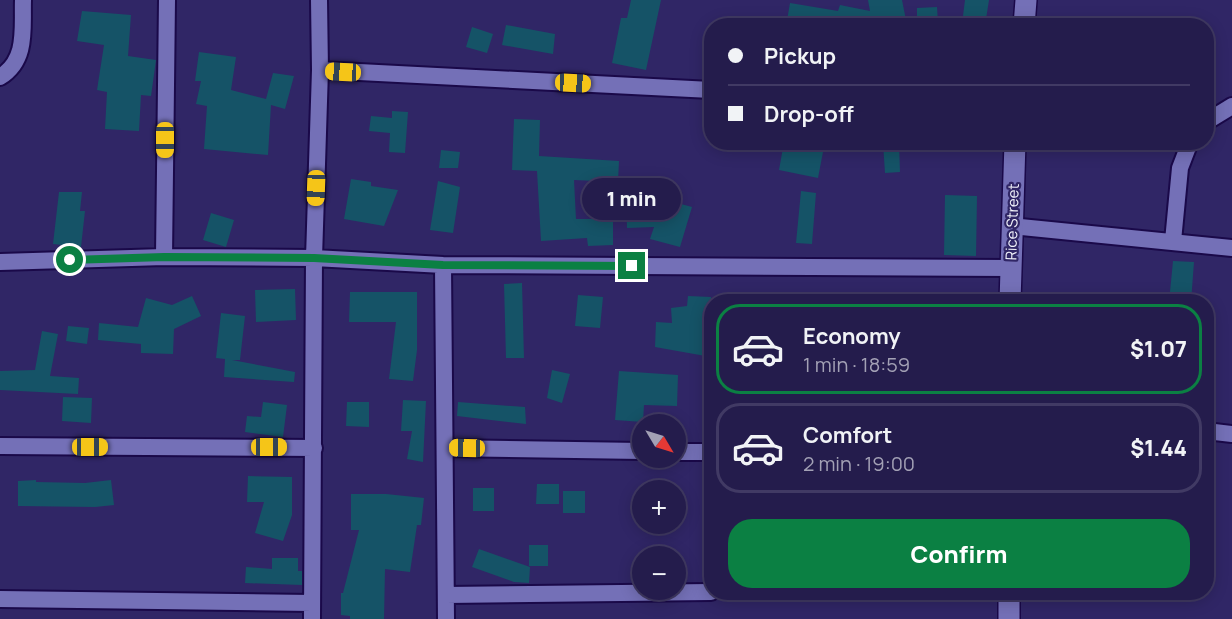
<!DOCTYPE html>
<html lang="en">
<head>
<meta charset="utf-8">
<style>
  body { margin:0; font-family:Manrope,sans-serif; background:#2c2553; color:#f1f3f6; height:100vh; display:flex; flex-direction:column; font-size:22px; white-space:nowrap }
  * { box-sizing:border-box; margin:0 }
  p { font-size:20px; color:#a3a1b5 }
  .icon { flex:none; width:33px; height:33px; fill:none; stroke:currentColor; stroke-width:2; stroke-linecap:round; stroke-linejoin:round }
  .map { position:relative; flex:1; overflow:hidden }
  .panel { position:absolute; left:704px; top:294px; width:510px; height:306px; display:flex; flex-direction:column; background:#241c4c; border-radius:24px; box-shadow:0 3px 15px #0003,0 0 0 2px #413a64 }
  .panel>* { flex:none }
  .top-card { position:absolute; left:704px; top:18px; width:510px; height:132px; border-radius:24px; box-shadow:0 3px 15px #0003,0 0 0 2px #413a64; display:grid; align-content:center; height:132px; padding:0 24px; background:#241c4c }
  .needle { width:39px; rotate:128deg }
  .controls { position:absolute; left:632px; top:414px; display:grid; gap:12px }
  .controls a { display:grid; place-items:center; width:54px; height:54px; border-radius:50%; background:#241c4c; box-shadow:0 3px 15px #0003,0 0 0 2px #413a64; font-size:30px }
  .end { position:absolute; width:27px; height:27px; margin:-14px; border:8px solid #0b8043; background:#fff; box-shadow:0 0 0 3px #fff }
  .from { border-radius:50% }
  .bubble { position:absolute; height:42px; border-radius:21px; background:#241c4c; box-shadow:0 3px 15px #0003,0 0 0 2px #413a64; font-size:20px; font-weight:800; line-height:42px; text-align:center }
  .car { position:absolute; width:18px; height:36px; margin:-18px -9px; border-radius:8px; box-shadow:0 0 4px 2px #0007; background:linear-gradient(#f5c518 24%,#345 0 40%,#f5c518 0 76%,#345 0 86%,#f5c518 0) }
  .top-card b { display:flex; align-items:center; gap:21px; height:57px; font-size:22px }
  .top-card b+b { border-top:2px solid #413a64 }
  .top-card i { width:15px; height:15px; background:#f1f3f6 }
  ul { padding:10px 0 0; list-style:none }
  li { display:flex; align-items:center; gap:18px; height:90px; margin:0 12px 9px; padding:0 12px; border:3px solid #413a64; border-radius:24px }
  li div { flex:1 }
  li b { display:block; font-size:22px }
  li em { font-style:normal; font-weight:800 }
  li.on { border-color:#0b8043 }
  li>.icon { width:54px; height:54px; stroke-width:1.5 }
  .cta { display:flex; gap:12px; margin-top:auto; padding:12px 24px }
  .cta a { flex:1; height:69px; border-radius:24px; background:#0b8043; color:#fff; font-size:24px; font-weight:800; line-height:69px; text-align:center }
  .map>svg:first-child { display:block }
  .building { fill:#155367 }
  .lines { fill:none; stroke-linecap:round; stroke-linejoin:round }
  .minor-casing { stroke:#1a0949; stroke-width:20 }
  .tertiary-casing { stroke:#1a0949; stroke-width:24 }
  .minor { stroke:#7470b7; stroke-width:16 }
  .tertiary { stroke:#7470b7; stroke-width:21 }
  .route { stroke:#0b8043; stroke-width:8 }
  .labels { text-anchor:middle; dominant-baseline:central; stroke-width:4.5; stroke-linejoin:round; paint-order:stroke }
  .street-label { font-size:15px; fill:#f1f2fa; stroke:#302666 }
</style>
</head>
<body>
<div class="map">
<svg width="1232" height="619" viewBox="0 0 1232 619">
  <rect width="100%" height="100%" fill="#302666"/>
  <path class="building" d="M631 0H661L646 70 612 63 621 18H627Z
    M868 0H902L906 20 904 26H786L790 3 838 11 840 5 870 11Z
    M965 0H989L986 19 963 16Z
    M937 7 938 22 917 23V8Z
    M82 11 131 15 128 56 156 60 151 96 141 95 139 131 105 129 107 92 97 90 104 45 77 41Z
    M506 25 555 34 553 54 502 45Z
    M472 27 493 34 487 53 466 47Z
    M199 52 236 57 231 90 266 99 273 73 294 76 285 109 271 105 268 155 204 149 207 106 196 104 201 81H195Z
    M392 111 408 112 405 153 389 152 390 133 369 131 371 116 392 118Z
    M514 119 540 120 539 156 619 161 618 182 574 180 576 219H613V245L588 246 587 238 541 241 537 171 512 170Z
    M784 142H807L806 148 823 152 818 178 779 170Z
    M883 143H899L900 172 885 173Z
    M441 150 460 152 458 168H439Z
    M351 179 371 182V186L398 190 384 226 344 219Z
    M438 181 460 187 453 233 430 230Z
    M801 191 816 193 812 244 796 243Z
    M59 192H82L80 211H85L81 247 53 244Z
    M648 195 692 207 680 247 650 239 654 227 627 228 626 196Z
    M945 195 977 196 976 256 944 255Z
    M211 213 234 220 226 247 203 240Z
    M1173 261 1194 262 1191 302H1169Z
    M522 283 524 358H506L504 284Z
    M295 289 296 320 256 322 255 290Z
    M350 292H417V350L413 381 389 379 396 322H349Z
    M578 295 603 297 600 328 575 326Z
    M192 296 201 316 174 329 173 354 141 353V344L98 340 99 323 138 327 146 298 172 305Z
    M688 296 711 297V357L655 347 656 322 672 323 671 308 687 306Z
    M221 313 245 316 240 360H232L295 372 294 382 224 377 225 359 216 358Z
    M68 326 89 328 87 344 66 341Z
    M42 331 58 334 50 376 79 378 78 394 0 390V371L35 370Z
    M552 370 570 374 562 403 547 398Z
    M619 371 678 375 677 406 644 405 643 422 615 420Z
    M63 397 92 398 91 423 62 421Z
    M403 400 426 401 423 462 407 459 412 431H401Z
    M263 402 287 405 283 437 245 432 247 416 261 417Z
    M347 402H369V427L346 426Z
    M458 402 525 407 526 424 457 416Z
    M248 476 292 477V515L283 541 255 533 264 502H247Z
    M36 480V482L85 483 111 480 114 505 95 507 18 506V481Z
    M537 484H559V504H536Z
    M473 488H494V511H473Z
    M563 491H585V513H563Z
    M351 494H386L424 498 421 525H417L410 572 385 569 384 619H350V616L341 615V593H343L359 530H351Z
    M529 545H548V566H529Z
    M479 549 530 567 529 583 514 582 472 567Z
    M272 558H298V571H302V585L245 583 246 567 272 569Z"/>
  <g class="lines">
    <defs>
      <path id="minor" d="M320 70 711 90
        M0 77C28 60 22 28 23 0
        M1206 122 1232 106
        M1011 226 1232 248
        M1173 241 1180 168 1190 142
        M164 257 167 0
        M0 262 164 257 314 258 443 265 1010 268
        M443 265 446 619
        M1206 431 1232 434
        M0 446 314 448
        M445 448 642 451
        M675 452H711
        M446 595 711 592
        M0 599 312 603
        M312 619 314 258 320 70 319 0"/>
      <path id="tertiary" d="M1024 26 1026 0
        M1010 302 1015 142
        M1009 619V592"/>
    </defs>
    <use href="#minor" class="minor-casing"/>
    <use href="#tertiary" class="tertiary-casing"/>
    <use href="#minor" class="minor"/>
    <use href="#tertiary" class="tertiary"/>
  </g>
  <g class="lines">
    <path class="route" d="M70 260 164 257 314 258 443 265 632 266"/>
  </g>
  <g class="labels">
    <g class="street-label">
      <text transform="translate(1012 222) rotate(-88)">Rice Street</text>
    </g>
  </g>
</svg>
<div class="controls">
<a><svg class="needle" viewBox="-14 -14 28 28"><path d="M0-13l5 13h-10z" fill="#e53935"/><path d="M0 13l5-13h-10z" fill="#a3a1b5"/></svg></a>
<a>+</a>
<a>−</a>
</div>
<i class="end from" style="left:70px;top:260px"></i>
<i class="end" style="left:632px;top:266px"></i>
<div class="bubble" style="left:582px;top:178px;width:99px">1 min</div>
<i class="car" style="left:343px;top:72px;rotate:273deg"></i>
<i class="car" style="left:573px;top:83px;rotate:93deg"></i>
<i class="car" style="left:165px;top:140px;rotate:180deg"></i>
<i class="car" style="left:316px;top:188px;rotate:182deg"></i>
<i class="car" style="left:90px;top:447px;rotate:90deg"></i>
<i class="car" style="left:269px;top:447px;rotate:90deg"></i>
<i class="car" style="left:467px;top:448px;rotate:271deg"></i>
<div class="top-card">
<b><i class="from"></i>Pickup</b>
<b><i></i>Drop-off</b>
</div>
<section class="panel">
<ul>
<li class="on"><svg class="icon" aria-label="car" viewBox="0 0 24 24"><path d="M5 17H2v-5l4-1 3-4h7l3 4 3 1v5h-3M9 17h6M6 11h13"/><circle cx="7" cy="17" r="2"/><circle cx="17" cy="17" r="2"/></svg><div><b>Economy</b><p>1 min · 18:59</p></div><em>$1.07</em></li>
<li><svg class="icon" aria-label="car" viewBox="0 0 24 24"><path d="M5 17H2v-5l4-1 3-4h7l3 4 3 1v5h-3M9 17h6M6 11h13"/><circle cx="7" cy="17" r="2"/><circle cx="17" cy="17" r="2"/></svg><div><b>Comfort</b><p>2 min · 19:00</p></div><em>$1.44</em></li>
</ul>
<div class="cta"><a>Confirm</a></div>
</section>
</div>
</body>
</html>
